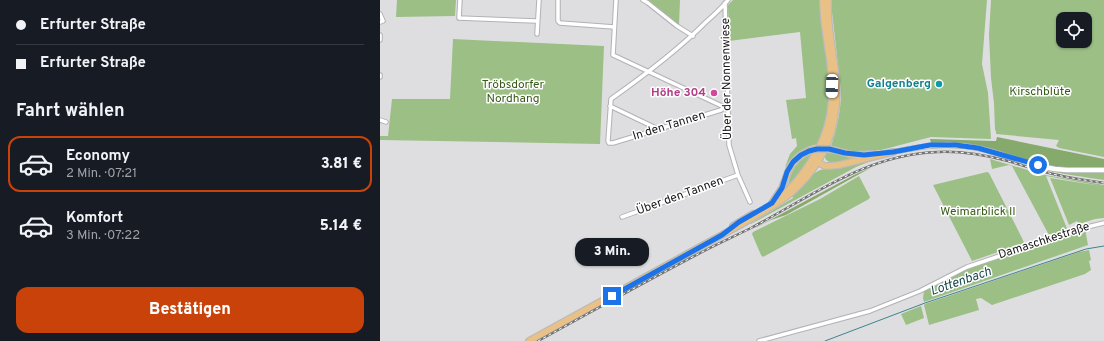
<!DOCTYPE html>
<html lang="de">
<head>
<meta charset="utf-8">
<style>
  body { margin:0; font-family:Overpass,sans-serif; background:#20242c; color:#f1f3f6; height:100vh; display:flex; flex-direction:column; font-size:15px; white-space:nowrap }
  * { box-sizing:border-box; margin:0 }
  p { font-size:13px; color:#9ea1a6 }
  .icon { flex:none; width:22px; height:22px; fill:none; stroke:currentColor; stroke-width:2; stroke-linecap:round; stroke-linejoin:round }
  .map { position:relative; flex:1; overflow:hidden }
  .drawer { display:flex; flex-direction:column; background:#171b24; width:380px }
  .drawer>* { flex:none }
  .guide { display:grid; align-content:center; height:88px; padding:0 16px; background:#171b24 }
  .fabs { position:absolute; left:676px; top:12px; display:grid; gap:8px }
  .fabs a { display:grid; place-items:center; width:36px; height:36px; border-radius:8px; background:#171b24; box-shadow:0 1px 3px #0004; font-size:20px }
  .end { position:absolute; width:18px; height:18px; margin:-9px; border:5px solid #1a73e8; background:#fff; box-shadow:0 0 0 2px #fff }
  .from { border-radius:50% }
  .bubble { position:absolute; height:28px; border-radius:12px; background:#171b24; box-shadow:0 1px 3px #0004; font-size:13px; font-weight:800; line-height:28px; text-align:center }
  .car { position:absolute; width:12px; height:24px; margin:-12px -6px; border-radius:5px; box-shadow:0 0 3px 1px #0007; background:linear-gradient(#fff 24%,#345 0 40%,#fff 0 76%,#345 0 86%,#fff 0) }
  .guide b { display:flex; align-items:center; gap:14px; height:38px; font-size:15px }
  .guide b+b { border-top:1px solid #363941 }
  .guide i { width:10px; height:10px; background:#f1f3f6 }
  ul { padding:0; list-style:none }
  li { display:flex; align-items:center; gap:12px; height:56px; margin:0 8px 6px; padding:0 8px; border:2px solid transparent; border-radius:12px }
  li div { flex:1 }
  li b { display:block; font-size:15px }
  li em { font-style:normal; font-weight:800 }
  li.selected { border-color:#c84209 }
  li>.icon { width:36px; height:36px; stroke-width:1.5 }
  h2 { padding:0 16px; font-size:18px; line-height:48px }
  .button { display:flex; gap:8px; margin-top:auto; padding:8px 16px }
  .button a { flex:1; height:46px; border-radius:12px; background:#c84209; color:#fff; font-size:16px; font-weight:800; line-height:46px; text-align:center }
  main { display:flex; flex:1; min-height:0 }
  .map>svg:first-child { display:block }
  .green { fill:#9cbf85; fill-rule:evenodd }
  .forest { fill:#85aa6b }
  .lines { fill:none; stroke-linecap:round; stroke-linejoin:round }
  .stream { stroke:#3c848f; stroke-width:1 }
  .minor-casing { stroke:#b2b1b4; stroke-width:5.5 }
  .tertiary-casing { stroke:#b2b1b4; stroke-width:6 }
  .primary-casing { stroke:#bababa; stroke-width:8 }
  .minor { stroke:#fff; stroke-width:3.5 }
  .tertiary { stroke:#fff; stroke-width:4.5 }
  .primary { stroke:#e9c186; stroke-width:5.5 }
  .rail-casing { stroke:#737374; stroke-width:2.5 }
  .rail { stroke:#fff; stroke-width:1; stroke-dasharray:3; stroke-linecap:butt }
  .primary-bridge-casing { stroke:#bababa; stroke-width:8; stroke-linecap:butt }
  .primary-bridge { stroke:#e9c186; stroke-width:5.5 }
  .route { stroke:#1a73e8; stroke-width:5 }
  .culture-dot { fill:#0f9aa8; stroke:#fff; stroke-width:1.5 }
  .hotel-dot { fill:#d1479c; stroke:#fff; stroke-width:1.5 }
  .labels { text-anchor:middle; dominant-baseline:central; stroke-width:3; stroke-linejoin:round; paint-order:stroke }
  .street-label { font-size:12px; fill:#1a191a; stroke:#fff }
  .culture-label { font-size:12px; font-weight:bold; fill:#0d838f; stroke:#fff; text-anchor:end }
  .park-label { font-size:12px; fill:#385b19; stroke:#fff }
  .hotel-label { font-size:12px; font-weight:bold; fill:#b23c85; stroke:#fff; text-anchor:end }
  .water-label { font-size:13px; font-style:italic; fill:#1b4950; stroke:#fff }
</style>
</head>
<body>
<main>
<section class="drawer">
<div class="guide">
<b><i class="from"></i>Erfurter Straße</b>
<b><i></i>Erfurter Straße</b>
</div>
<h2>Fahrt wählen</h2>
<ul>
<li class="selected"><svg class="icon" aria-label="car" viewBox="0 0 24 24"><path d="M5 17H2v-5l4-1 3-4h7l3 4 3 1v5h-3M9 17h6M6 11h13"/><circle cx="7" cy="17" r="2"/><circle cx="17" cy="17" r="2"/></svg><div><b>Economy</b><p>2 Min. · 07:21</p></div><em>3.81 €</em></li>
<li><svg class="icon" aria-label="car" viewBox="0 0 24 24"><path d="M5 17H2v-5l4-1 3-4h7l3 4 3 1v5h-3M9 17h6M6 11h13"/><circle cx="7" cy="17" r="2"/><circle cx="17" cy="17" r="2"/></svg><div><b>Komfort</b><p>3 Min. · 07:22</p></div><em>5.14 €</em></li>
</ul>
<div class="button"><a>Bestätigen</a></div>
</section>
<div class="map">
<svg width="724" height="341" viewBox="0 0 724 341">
  <rect width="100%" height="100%" fill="#dedee1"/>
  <path class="green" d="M17 0H76L75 16 16 17Z
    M267 0H300L299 25Z
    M353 0H442L450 90 449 116 440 144C423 146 414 154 405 167L410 154 417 146 416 138 412 139 406 100 426 98 420 32 349 41 348 5Z
    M452 0H607L602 64 608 93 611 139 551 137 501 150 482 152 472 151 451 146C457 128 461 111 461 91L452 12Z
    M611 0H724V157L679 148 676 146 679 140 616 134V131L615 130 614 103 611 78 609 35ZM683 19H705V41H683Z
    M73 39 224 46 220 144 0 140V136H8L12 99H70Z
    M548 147H580L724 171V180C705 177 685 175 667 170 646 165 626 157 605 152 561 143 516 150 476 167L371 224H370L413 198 412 196C420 186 429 175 440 170L526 151Z
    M448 151 480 156 481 158C470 160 455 167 446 160 444 156 445 153 448 151Z
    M434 153 412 183 406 188C409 184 409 180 411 175 416 163 423 157 434 153Z
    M610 159 665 175 724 185V218L715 219 699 224 697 221 689 225 670 178 721 186 666 176 688 231 670 237 632 166 629 165 612 169Z
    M607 172 609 173 642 238 644 243 592 261 553 185Z
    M479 176 490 197 489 199 383 257 381 255 372 234 373 232 440 199Z
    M705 229 708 245 544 302 543 298 544 291 581 271Z
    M709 250 711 260 709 261 711 270 705 274 612 305 601 298 596 299 599 310 549 325 544 305 545 304 699 252Z
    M541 306 544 318 526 325 521 314Z"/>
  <path class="forest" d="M617 137 724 159V168H675L582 144 551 143 550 139 613 141H616Z
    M492 167 406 215 391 220 373 229 474 175Z"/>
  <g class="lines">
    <path class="stream" d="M445 341 545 303 706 249 724 246"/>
    <defs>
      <path id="minor" d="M80 0 79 18 157 21
        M178 0V21L180 23 234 27
        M236 0 233 55 344 107
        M263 0 268 3 297 26 313 36
        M348 0C342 8 334 15 326 22 297 51 265 75 231 99L228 141 229 143H233L341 110 344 107H348
        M345 3 349 145 358 175 370 202
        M0 14 3 21 0 22
        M157 34 159 0
        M0 35V40
        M0 75V77
        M230 106 280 130
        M0 120 6 122
        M242 217 358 175
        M379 341 490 311 540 291 587 267 699 229 724 223"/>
      <path id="tertiary" d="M513 152C542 146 569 142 598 148 624 154 649 165 675 169L687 170H724"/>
      <path id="primary" d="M454 150 473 155 493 154
        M436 159 441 164 445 166H449L459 165 513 152
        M402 196C414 186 422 175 430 163 452 131 455 99 450 61 447 40 443 21 443 0
        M392 203 402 188 410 167 418 158 426 152
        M353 226 373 214
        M149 341C209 308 269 275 329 242 347 232 365 223 382 212 393 206 403 200 412 192 433 173 449 148 454 120 463 79 446 41 448 0"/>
    </defs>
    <use href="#minor" class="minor-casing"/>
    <use href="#tertiary" class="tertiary-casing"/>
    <use href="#primary" class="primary-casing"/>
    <use href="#minor" class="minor"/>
    <use href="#tertiary" class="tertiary"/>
    <use href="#primary" class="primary"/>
    <defs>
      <path id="rail" d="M158 341C213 311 268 280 324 251 339 243 355 236 371 228 432 196 487 154 558 152 582 151 605 155 628 161 642 165 655 170 669 173 687 178 706 180 724 183"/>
    </defs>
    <use href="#rail" class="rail-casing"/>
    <use href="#rail" class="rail"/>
    <defs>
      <path id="primary-bridge" d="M426 152C435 148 444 148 454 150"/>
    </defs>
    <use href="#primary-bridge" class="primary-bridge-casing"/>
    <use href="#primary-bridge" class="primary-bridge"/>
  </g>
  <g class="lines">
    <path class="route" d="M232 296 342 235 359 222 392 203 402 188 407 172 413 162 421 155 429 151 437 149H449L465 153 484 155 513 152 550 145H576L598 148 658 165"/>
  </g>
  <circle class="culture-dot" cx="559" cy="84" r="4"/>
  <circle class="hotel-dot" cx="334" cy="93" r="4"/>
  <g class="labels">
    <g class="street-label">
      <text transform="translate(347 79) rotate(-91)">Über der Nonnenwiese</text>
      <text transform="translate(289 126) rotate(-17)">In den Tannen</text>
      <text transform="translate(300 196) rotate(-20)">Über den Tannen</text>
      <text transform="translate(664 241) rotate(-18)">Damaschkestraße</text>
    </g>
    <g class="culture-label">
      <text x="551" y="84">Galgenberg</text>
    </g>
    <g class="park-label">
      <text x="133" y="85">Tröbsdorfer<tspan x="133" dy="14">Nordhang</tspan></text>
      <text x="660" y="92">Kirschblüte</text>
      <text x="598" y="212">Weimarblick II</text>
    </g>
    <g class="hotel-label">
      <text x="326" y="93">Höhe 304</text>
    </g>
    <g class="water-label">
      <text transform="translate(581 282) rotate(-19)">Lottenbach</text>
    </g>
  </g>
</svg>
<div class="fabs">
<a><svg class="icon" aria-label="locate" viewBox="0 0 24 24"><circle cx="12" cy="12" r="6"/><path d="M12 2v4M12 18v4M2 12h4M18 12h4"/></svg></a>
</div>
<i class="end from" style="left:658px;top:165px"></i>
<i class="end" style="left:232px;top:296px"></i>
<div class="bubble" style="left:195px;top:238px;width:74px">3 Min.</div>
<i class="car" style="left:452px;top:86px;rotate:182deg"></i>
</div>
</main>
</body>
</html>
